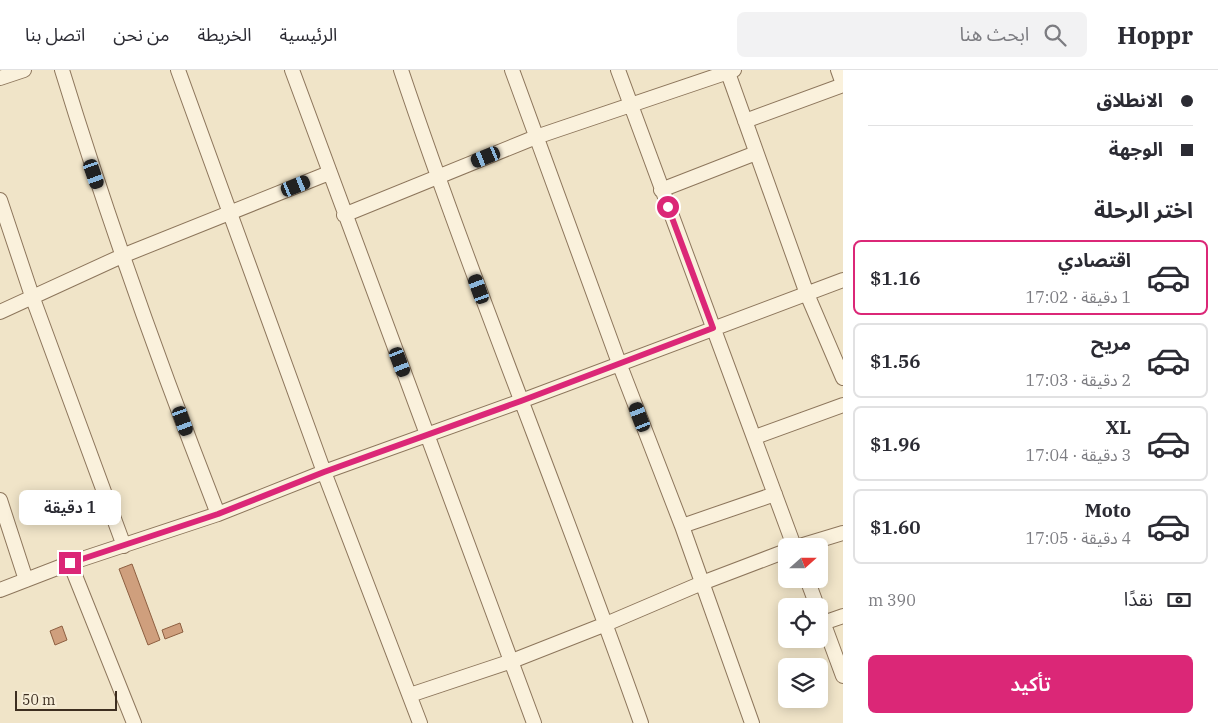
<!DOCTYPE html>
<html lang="ar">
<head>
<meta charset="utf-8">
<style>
  body { margin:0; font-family:"IBM Plex Serif","Noto Sans Arabic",serif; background:#f2f2f3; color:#2b2b33; direction:rtl; height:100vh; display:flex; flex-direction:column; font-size:19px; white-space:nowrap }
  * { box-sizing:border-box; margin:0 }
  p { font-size:16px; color:#7c7c81 }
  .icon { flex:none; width:28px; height:28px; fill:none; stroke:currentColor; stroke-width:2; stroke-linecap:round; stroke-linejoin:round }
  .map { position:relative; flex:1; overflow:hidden; direction:ltr }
  .details { display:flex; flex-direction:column; background:#fff; width:375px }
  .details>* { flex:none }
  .top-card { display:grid; align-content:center; height:110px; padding:0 25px; background:#fff }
  .needle { width:32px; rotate:69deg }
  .buttons { position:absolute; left:778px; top:468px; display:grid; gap:10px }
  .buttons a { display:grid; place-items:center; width:50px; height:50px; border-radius:8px; background:#fff; box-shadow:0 2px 12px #0003; font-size:25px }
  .scale { position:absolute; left:15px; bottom:12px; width:102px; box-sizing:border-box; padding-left:5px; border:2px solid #3d2e20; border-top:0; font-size:14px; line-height:18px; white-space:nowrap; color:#3d2e20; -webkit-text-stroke:4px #f7eed8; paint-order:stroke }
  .end { position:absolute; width:22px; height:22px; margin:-11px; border:6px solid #db2777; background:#fff; box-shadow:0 0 0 2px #fff }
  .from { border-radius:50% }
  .bubble { position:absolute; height:35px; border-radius:8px; background:#fff; box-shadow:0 2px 12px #0003; font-size:16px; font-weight:600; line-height:35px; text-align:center; direction:rtl }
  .car { position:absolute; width:15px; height:30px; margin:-15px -8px; border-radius:6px; box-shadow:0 0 4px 1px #0007; background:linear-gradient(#222 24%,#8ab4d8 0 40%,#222 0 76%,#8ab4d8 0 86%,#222 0) }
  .top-card b { display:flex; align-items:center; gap:18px; height:48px; font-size:19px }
  .top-card b+b { border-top:1px solid #e1e1e2 }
  .top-card i { width:12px; height:12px; background:#2b2b33 }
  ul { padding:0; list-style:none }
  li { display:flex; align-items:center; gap:15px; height:75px; margin:0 10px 8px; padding:0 15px; border:2px solid #e1e1e2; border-radius:8px }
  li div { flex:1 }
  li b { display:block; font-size:19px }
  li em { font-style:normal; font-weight:600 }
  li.on { border-color:#db2777 }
  li>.icon { width:45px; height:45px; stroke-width:1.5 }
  h2 { padding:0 25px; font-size:22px; line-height:60px }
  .pay { display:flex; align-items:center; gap:12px; height:55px; padding:0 25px; font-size:19px }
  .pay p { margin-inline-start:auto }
  .button { display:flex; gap:10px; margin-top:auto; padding:10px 25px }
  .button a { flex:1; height:58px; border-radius:8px; background:#db2777; color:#fff; font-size:20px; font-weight:600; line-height:58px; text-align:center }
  header { display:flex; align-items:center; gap:30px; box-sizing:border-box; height:70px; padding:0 25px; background:#fff; border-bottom:1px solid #e1e1e2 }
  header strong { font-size:24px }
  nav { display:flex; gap:28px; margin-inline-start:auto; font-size:18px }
  .search { width:350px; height:45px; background:#f2f2f3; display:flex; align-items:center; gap:12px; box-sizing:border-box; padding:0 18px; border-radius:8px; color:#7c7c81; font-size:19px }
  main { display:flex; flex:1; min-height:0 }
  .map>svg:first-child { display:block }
  .building { fill:#cf9f7d; stroke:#8d5f41 }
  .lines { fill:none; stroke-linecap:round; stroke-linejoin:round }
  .street-casing { stroke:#8d765c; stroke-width:16 }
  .street { stroke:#faf1dc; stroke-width:14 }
  .route { stroke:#db2777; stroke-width:6 }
</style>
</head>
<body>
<header>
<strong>Hoppr</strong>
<div class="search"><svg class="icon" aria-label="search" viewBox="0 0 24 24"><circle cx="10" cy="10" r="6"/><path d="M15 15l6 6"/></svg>ابحث هنا</div>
<nav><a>الرئيسية</a><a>الخريطة</a><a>من نحن</a><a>اتصل بنا</a></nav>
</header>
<main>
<section class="details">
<div class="top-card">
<b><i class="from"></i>الانطلاق</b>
<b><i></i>الوجهة</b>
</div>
<h2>اختر الرحلة</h2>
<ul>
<li class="on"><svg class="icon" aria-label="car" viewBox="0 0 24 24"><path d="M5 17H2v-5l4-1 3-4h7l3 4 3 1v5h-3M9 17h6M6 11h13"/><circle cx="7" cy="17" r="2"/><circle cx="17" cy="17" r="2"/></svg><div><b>اقتصادي</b><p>1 دقيقة · 17:02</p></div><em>$1.16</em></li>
<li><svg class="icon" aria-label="car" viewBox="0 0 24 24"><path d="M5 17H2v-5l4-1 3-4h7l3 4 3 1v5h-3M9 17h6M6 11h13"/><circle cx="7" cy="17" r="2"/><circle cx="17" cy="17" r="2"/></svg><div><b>مريح</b><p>2 دقيقة · 17:03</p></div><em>$1.56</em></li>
<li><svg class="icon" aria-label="car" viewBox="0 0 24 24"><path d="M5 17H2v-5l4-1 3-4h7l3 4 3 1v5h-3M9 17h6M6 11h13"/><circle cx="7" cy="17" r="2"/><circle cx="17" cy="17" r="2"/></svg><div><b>XL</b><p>3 دقيقة · 17:04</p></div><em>$1.96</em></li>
<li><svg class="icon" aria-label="car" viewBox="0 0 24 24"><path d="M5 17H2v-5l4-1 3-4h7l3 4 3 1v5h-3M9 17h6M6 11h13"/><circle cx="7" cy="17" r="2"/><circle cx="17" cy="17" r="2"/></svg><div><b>Moto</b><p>4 دقيقة · 17:05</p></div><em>$1.60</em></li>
</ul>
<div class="pay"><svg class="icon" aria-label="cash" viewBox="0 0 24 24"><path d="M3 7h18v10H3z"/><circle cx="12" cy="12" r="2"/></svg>نقدًا<p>390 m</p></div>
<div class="button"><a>تأكيد</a></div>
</section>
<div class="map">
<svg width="843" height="653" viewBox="0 0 843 653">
  <rect width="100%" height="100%" fill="#f0e4c8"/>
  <path class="building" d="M132 494 160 570 148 575 119 499Z
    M180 553 183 562 165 569 162 560Z
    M62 556 67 570 55 575 50 561Z"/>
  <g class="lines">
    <defs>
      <path id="street" d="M62 0C108 150 161 298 218 444
        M178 0 324 402 420 653
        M292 0 534 653
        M401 0C475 220 564 434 641 653
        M512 0 619 293 682 456 752 653
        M618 0 794 476
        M727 0 807 224 843 308
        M838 0 843 14
        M0 8 24 0
        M745 51 843 15
        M661 120 756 83
        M0 130 32 226 124 476
        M344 145 536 67 734 0
        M0 242 122 186 329 103
        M755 367 843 335
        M0 430 26 510
        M682 456 775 424
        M800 476 843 463
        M70 493 134 653
        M807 509 817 536
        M0 520 70 493 218 444 324 402 521 331 843 210
        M819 541 843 606
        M823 553 843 546
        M410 625 512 591 606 554 702 513 786 481"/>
    </defs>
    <use href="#street" class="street-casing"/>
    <use href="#street" class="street"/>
  </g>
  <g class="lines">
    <path class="route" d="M70 493 218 444 324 402 521 331 713 258 668 137"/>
  </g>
</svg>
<div class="buttons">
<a><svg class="needle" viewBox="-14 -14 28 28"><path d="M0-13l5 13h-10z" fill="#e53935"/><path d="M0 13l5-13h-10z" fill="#7c7c81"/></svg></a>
<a><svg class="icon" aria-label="locate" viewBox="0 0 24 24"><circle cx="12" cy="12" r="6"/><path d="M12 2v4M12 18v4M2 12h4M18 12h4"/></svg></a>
<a><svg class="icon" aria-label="layers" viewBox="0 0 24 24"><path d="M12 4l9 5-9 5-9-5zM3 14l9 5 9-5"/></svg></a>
</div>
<div class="scale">50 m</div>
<i class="end from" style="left:668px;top:137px"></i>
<i class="end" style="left:70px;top:493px"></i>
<div class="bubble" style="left:19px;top:420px;width:102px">1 دقيقة</div>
<i class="car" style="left:486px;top:87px;rotate:248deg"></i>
<i class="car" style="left:94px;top:104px;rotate:161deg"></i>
<i class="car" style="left:296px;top:116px;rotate:68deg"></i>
<i class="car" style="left:479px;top:219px;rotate:340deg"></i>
<i class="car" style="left:400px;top:292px;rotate:159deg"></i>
<i class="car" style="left:640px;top:347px;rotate:339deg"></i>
<i class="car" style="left:183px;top:351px;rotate:160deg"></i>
</div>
</main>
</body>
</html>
